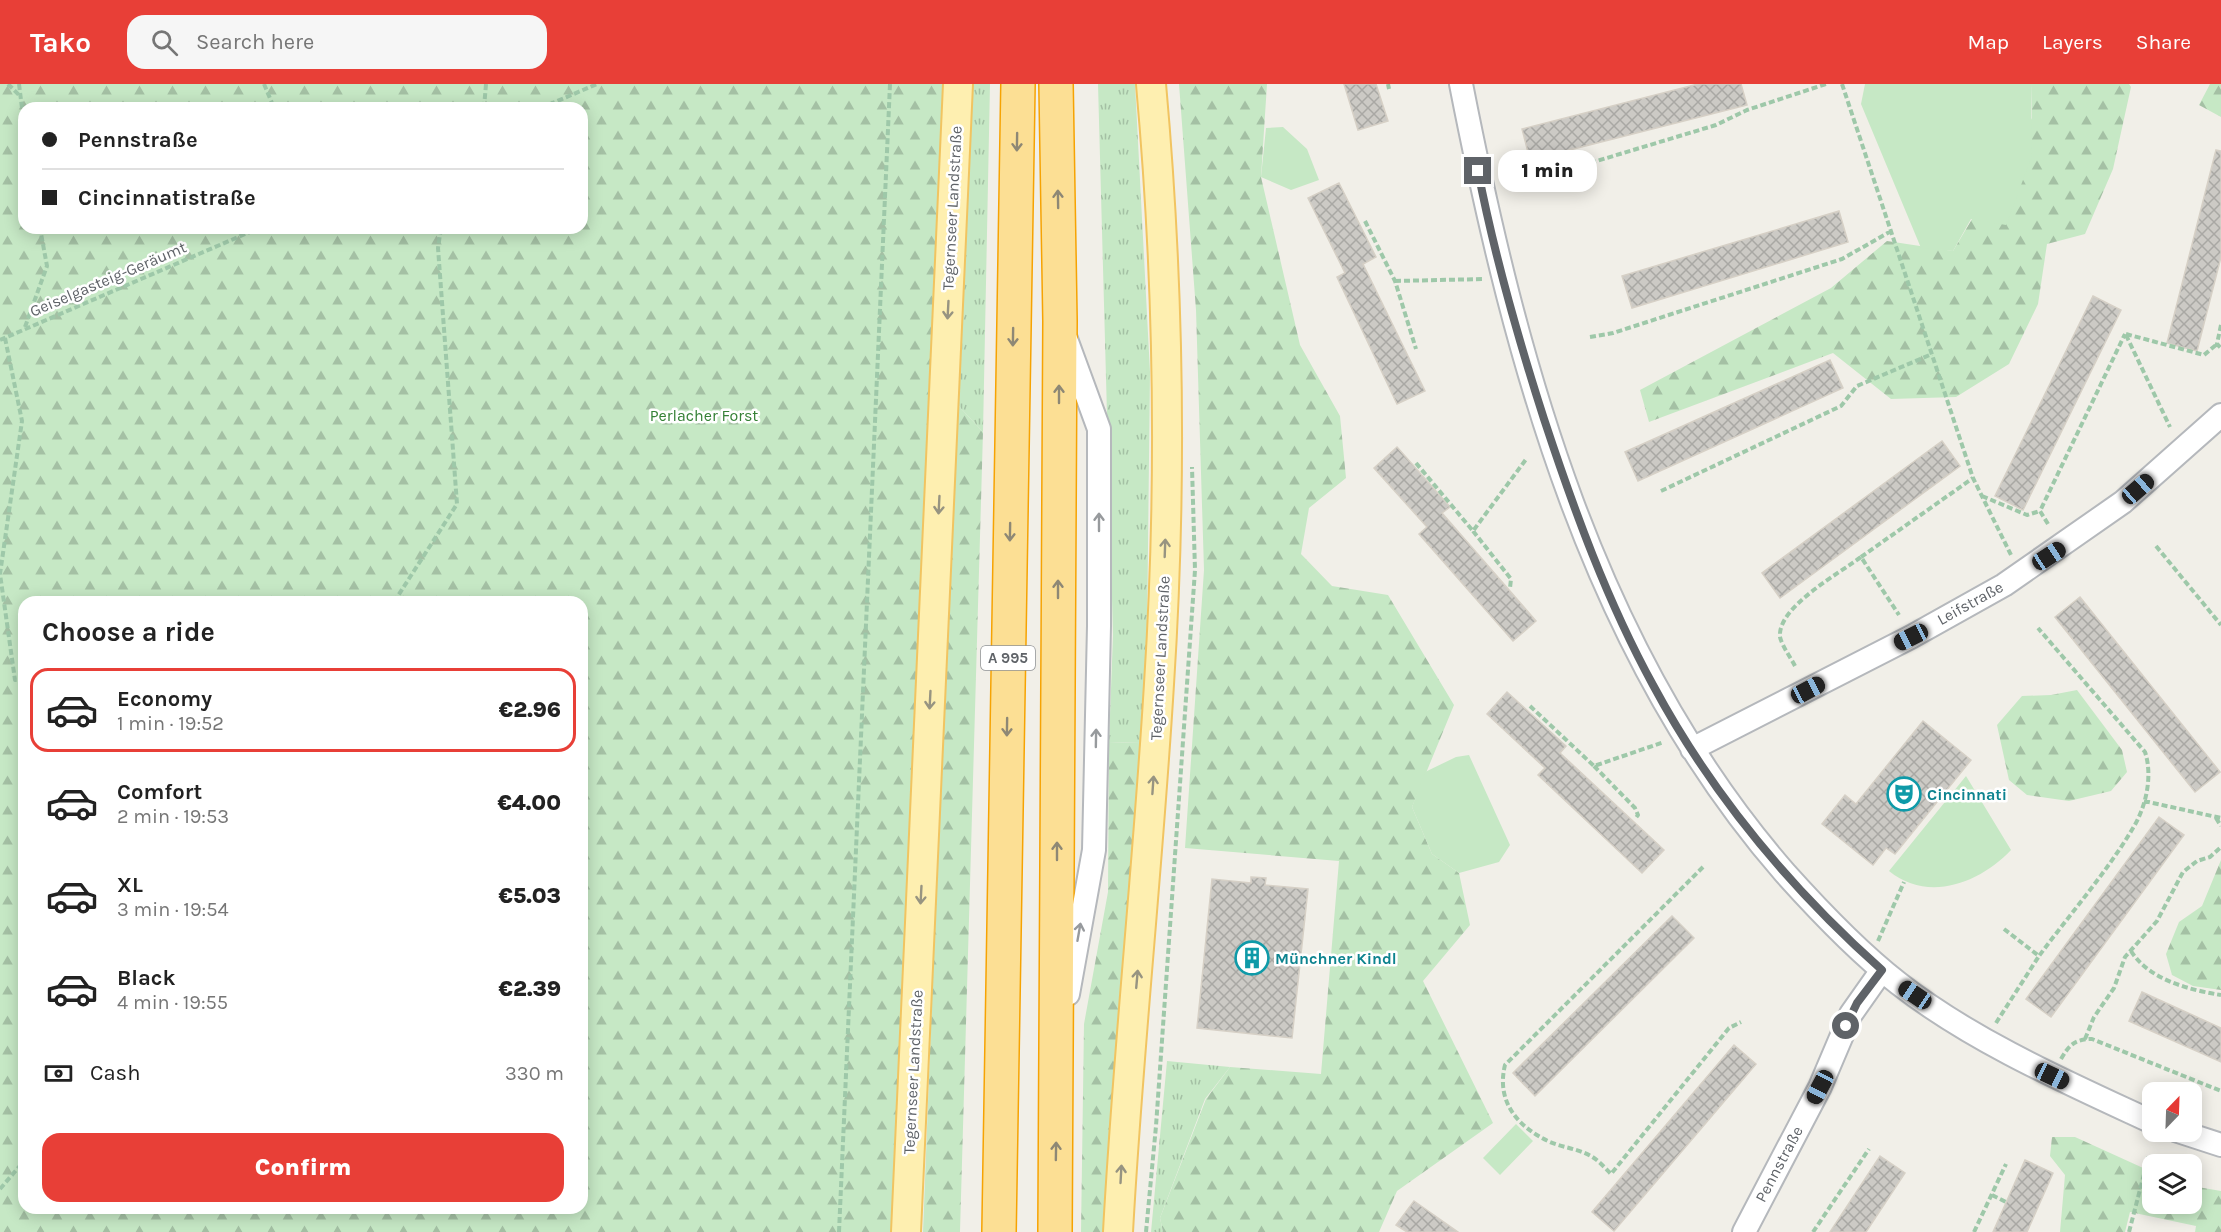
<!DOCTYPE html>
<html lang="en">
<head>
<meta charset="utf-8">
<style>
  body { margin:0; font-family:Karla,sans-serif; background:#f6f6f6; color:#222; height:100vh; display:flex; flex-direction:column; font-size:22px; white-space:nowrap }
  * { box-sizing:border-box; margin:0 }
  p { font-size:20px; color:#767676 }
  .icon { flex:none; width:33px; height:33px; fill:none; stroke:currentColor; stroke-width:2; stroke-linecap:round; stroke-linejoin:round }
  .map { position:relative; flex:1; overflow:hidden }
  .side { position:absolute; left:18px; top:512px; width:570px; height:618px; display:flex; flex-direction:column; background:#fff; border-radius:18px; box-shadow:0 3px 15px #0003 }
  .side>* { flex:none }
  .top-card { position:absolute; left:18px; top:18px; width:570px; height:132px; border-radius:18px; box-shadow:0 3px 15px #0003; display:grid; align-content:center; height:132px; padding:0 24px; background:#fff }
  .needle { width:39px; rotate:23deg }
  .buttons { position:absolute; left:2142px; top:998px; display:grid; gap:12px }
  .buttons a { display:grid; place-items:center; width:60px; height:60px; border-radius:12px; background:#fff; box-shadow:0 3px 15px #0003; font-size:30px }
  .end { position:absolute; width:27px; height:27px; margin:-14px; border:8px solid #5f6368; background:#fff; box-shadow:0 0 0 3px #fff }
  .from { border-radius:50% }
  .bubble { position:absolute; height:42px; border-radius:18px; background:#fff; box-shadow:0 3px 15px #0003; font-size:20px; font-weight:800; line-height:42px; text-align:center }
  .car { position:absolute; width:18px; height:36px; margin:-18px -9px; border-radius:8px; box-shadow:0 0 4px 2px #0007; background:linear-gradient(#222 24%,#8ab4d8 0 40%,#222 0 76%,#8ab4d8 0 86%,#222 0) }
  .top-card b { display:flex; align-items:center; gap:21px; height:57px; font-size:22px }
  .top-card b+b { border-top:2px solid #e0e0e0 }
  .top-card i { width:15px; height:15px; background:#222 }
  ul { padding:0; list-style:none }
  li { display:flex; align-items:center; gap:18px; height:84px; margin:0 12px 9px; padding:0 12px; border:3px solid transparent; border-radius:18px }
  li div { flex:1 }
  li b { display:block; font-size:22px }
  li em { font-style:normal; font-weight:800 }
  li.selected { border-color:#e83f37 }
  li>.icon { width:54px; height:54px; stroke-width:1.5 }
  h2 { padding:0 24px; font-size:27px; line-height:72px }
  .pay { display:flex; align-items:center; gap:15px; height:66px; padding:0 24px; font-size:22px }
  .pay p { margin-inline-start:auto }
  .action { display:flex; gap:12px; margin-top:auto; padding:12px 24px }
  .action a { flex:1; height:69px; border-radius:18px; background:#e83f37; color:#fff; font-size:24px; font-weight:800; line-height:69px; text-align:center }
  header { display:flex; align-items:center; gap:36px; box-sizing:border-box; height:84px; padding:0 30px; background:#e83f37; color:#fff }
  header strong { font-size:28px }
  nav { display:flex; gap:33px; margin-inline-start:auto; font-size:21px }
  .search { width:420px; height:54px; background:#f6f6f6; display:flex; align-items:center; gap:15px; box-sizing:border-box; padding:0 21px; border-radius:18px; color:#767676; font-size:22px }
  .map>svg:first-child { display:block }
  .grass { fill:url(#grass-tufts) }
  .forest { fill:url(#forest-firs); fill-rule:evenodd }
  .green { fill:#c6e8c5 }
  .building { fill:url(#building-cross-hatch); stroke:#d6d0c6; stroke-width:1.5 }
  .lines { fill:none; stroke-linecap:round; stroke-linejoin:round }
  .minor-casing { stroke:#b5b8bc; stroke-width:26 }
  .major-casing { stroke:#f1c461; stroke-width:32 }
  .highway-casing { stroke:#f6a303; stroke-width:36 }
  .path { stroke:#9ec8a9; stroke-width:4; stroke-dasharray:6 3; stroke-linecap:butt }
  .minor { stroke:#fff; stroke-width:22 }
  .major { stroke:#feefb0; stroke-width:28 }
  .highway { stroke:#fcdf94; stroke-width:33 }
  .oneway { stroke:#8e8875 }
  .oneway2 { stroke:#979481 }
  .oneway3 { stroke:#979a9d }
  .route { stroke:#5f6368; stroke-width:8 }
  .labels { text-anchor:middle; dominant-baseline:central; stroke-width:5; stroke-linejoin:round; paint-order:stroke }
  .shield { fill:#fff; stroke:#8f9295; stroke-width:1.5 }
  .shield-label { font-size:15px; font-weight:bold; fill:#5f6368 }
  .street-label { font-size:16px; fill:#5f6368; stroke:#fff }
  .park-label { font-size:16px; fill:#358136; stroke:#fff }
  .culture-label { font-size:16px; font-weight:bold; fill:#0d838f; stroke:#fff; text-anchor:start }
</style>
</head>
<body>
<header>
<strong>Tako</strong>
<div class="search"><svg class="icon" aria-label="search" viewBox="0 0 24 24"><circle cx="10" cy="10" r="6"/><path d="M15 15l6 6"/></svg>Search here</div>
<nav><a>Map</a><a>Layers</a><a>Share</a></nav>
</header>
<div class="map">
<svg width="2221" height="1148" viewBox="0 0 2221 1148">
  <defs>
    <pattern id="grass-tufts" width="24" height="20" patternUnits="userSpaceOnUse" patternTransform="scale(1.5)"><rect width="24" height="20" fill="#c6e8c5"/><path d="M3 7l-1-3M5 7V3M7 7l1-3M15 17l-1-3M17 17v-4M19 17l1-3" fill="none" stroke="#a4c0a4"/></pattern>
    <pattern id="forest-firs" width="22" height="20" patternUnits="userSpaceOnUse" patternTransform="scale(1.5)"><rect width="22" height="20" fill="#c6e8c5"/><path d="M5 1l3.5 6h-7zM16 11l3.5 6h-7z" fill="#a4c0a4"/></pattern>
    <pattern id="building-cross-hatch" width="8" height="8" patternUnits="userSpaceOnUse" patternTransform="scale(1.5)"><rect width="8" height="8" fill="#cccac5"/><path d="M0 0l8 8M0 8l8-8" fill="none" stroke="#a9a8a4"/></pattern>
  </defs>
  <rect width="100%" height="100%" fill="#f1efe8"/>
  <path class="grass" d="M970 0H990L983 348 955 318Z
    M1098 0H1135L1150 288 1147 552 1140 659 1109 658 1113 551Z
    M1167 977 1230 983 1205 1015 1160 1134 1163 1148H1151Z"/>
  <path class="forest" d="M0 0H945L892 1148H0ZM24 24H582V144H24ZM24 518H582V1124H24Z
    M1179 0H1267L1261 93 1300 261 1340 332 1346 394 1309 424 1301 470 1332 502 1388 511 1454 621 1412 723 1432 770 1459 789 1470 841 1423 897 1493 1039 1397 1107 1379 1148H1163L1160 1134 1206 1015 1230 983 1321 990 1339 777 1185 764 1204 486 1196 226Z
    M2031 0H2129L2131 3 2113 85 2085 150 2047 160 2038 220 2009 280 1956 313 1891 315 1833 269 1649 338 1640 306 1831 204 1887 157 1953 167 2032 34Z
    M2210 0H2221V33L2199 21Z
    M955 318 983 348 960 1148H923Z
    M2077 606 2122 666 2127 688 2111 707 2069 717 2027 711 2009 696 1997 641 2022 612 2051 611Z
    M1109 658 1140 659 1109 1148H1081L1084 940 1108 808Z
    M2221 776V906L2193 902 2172 891 2166 870 2179 838 2202 822Z
    M2052 1053H2075L2152 1088V1119H2192V1102L2221 1107V1148H2195L2196 1142 2130 1128 2125 1148H2060L2065 1091 2050 1072Z"/>
  <path class="green" d="M1865 0H2031L2032 72 2006 141 1971 135 1953 167 1921 164 1861 20Z
    M1283 43 1307 65 1319 96 1291 106 1261 93 1266 44Z
    M1469 671 1510 761 1499 778 1459 789 1432 770 1412 723 1425 688 1456 673Z
    M1966 692 2011 766C1980 799 1928 819 1889 787Z
    M1516 1040 1533 1057 1500 1091 1483 1074Z"/>
  <path class="building" d="M1344 0H1376L1388 37 1358 46Z
    M1698 0H1741L1747 21 1530 76 1522 45Z
    M2216 66 2221 67V173L2197 267 2167 259Z
    M1339 99 1376 173 1363 180 1425 307 1397 320 1337 193 1345 189 1308 114Z
    M1839 127 1848 158 1632 224 1622 192Z
    M2093 212 2121 226 2023 426 1995 412Z
    M1830 276 1843 304 1638 397 1625 368Z
    M1942 357 1960 382 1780 514 1762 489Z
    M1397 363 1450 423 1442 429 1536 537 1513 557 1419 450 1427 443 1374 384Z
    M2080 513 2220 688 2195 708 2055 533Z
    M1507 608 1566 662 1560 669 1664 766 1642 789 1538 691 1545 684 1487 630Z
    M1923 637 1971 676 1895 770 1886 764 1873 781 1822 740 1845 711 1856 720Z
    M2159 733 2184 751 2051 933 2026 915Z
    M1251 793 1266 794 1265 801 1308 805 1292 954 1197 944 1212 795 1251 799Z
    M1672 832 1694 854 1535 1012 1513 989Z
    M2142 908 2221 944V978L2129 937Z
    M1734 961 1756 980 1614 1147 1592 1128Z
    M1880 1072 1905 1089 1866 1148H1830Z
    M2025 1076 2053 1089 2027 1148H1993Z
    M1414 1117 1458 1148H1407L1396 1141Z"/>
  <g class="lines">
    <defs>
      <path id="minor" d="M1461 0C1516 280 1593 569 1785 789 1820 828 1857 867 1898 899 1972 957 2068 999 2152 1038
        M1066 255 1099 345V542L1094 766 1068 910
        M1692 665 1911 553 2004 501 2123 418 2221 331
        M2178 1047 2221 1061
        M1744 1148 1820 1003 1851 930 1882 886"/>
      <path id="major" d="M906 1148 958 0
        M1118 1148C1128 965 1148 783 1159 600 1172 401 1169 199 1151 0"/>
      <path id="highway" d="M999 1148 1018 0
        M1055 1148 1060 237 1056 0"/>
    </defs>
    <use href="#minor" class="minor-casing"/>
    <use href="#major" class="major-casing"/>
    <use href="#highway" class="highway-casing"/>
    <path class="path" d="M8 0 20 12
      M19 0 24 40
      M264 0 274 24
      M1388 0 1389 5
      M1842 0 1973 394 2012 473
      M484 24 486 0
      M541 24 597 0
      M1547 92 1716 41 1747 26 1826 0
      M1365 137 1395 197 1416 265
      M1395 197 1484 195
      M2221 241 2217 260 2221 264
      M25 243 47 182 40 144
      M2126 250 2204 271 2217 260
      M2126 251 2170 343
      M1590 253 1613 249 1842 175 1893 146
      M5 254 22 337 0 490 15 596 24 595
      M0 256 259 144
      M1416 379 1473 447 1527 374
      M1661 407 1841 322 1857 302 1932 270
      M1982 412 2027 431 2040 427
      M2048 440 2040 427 2125 250
      M1473 447 1511 495 1510 504
      M2156 462 2221 541
      M1861 473 1973 394
      M394 518 457 420 438 164 441 144
      M1795 582C1791 574 1782 562 1780 553 1777 523 1840 489 1861 473L1899 531
      M1530 622 1594 682 1664 658
      M1594 682 1635 724 1638 731 1635 735
      M2144 717 2221 734
      M2216 734 2221 742
      M1703 783 1505 981C1496 1017 1517 1043 1550 1058 1564 1064 1581 1065 1594 1074 1600 1078 1606 1085 1611 1090L1729 944 1741 938
      M2004 845 2039 872C2070 830 2107 788 2133 744 2146 723 2153 692 2145 668L2038 544
      M1878 857 1904 798
      M2131 867C2149 896 2190 906 2221 911
      M1996 939 2039 872
      M2085 955 2094 933 2114 904 2125 873 2157 837 2183 788 2197 777 2210 773 2221 763
      M2061 975C2069 961 2075 955 2092 955L2221 1007
      M0 1105 24 1077
      M1992 1111 2006 1118
      M839 1148 890 0
      M1146 1148 1156 1042 1195 486 1192 383
      M1813 1148 1869 1065
      M1974 1148 2006 1080
      M2129 1148 2149 1071"/>
    <use href="#minor" class="minor"/>
    <use href="#major" class="major"/>
    <use href="#highway" class="highway"/>
  </g>
  <defs><path id="oneway-shaft" d="M-6 0H5M1.5-3L5.5 0L1.5 3" fill="none" stroke-width="1.6" stroke-linecap="round" stroke-linejoin="round" transform="scale(1.5)"/></defs>
  <g class="oneway">
    <use href="#oneway-shaft" transform="translate(1017 58) rotate(91)"/>
    <use href="#oneway-shaft" transform="translate(1058 115) rotate(-91)"/>
    <use href="#oneway-shaft" transform="translate(1013 253) rotate(91)"/>
    <use href="#oneway-shaft" transform="translate(1059 310) rotate(-90)"/>
    <use href="#oneway-shaft" transform="translate(1010 448) rotate(91)"/>
    <use href="#oneway-shaft" transform="translate(1058 505) rotate(-90)"/>
    <use href="#oneway-shaft" transform="translate(1007 643) rotate(91)"/>
    <use href="#oneway-shaft" transform="translate(1057 767) rotate(-90)"/>
    <use href="#oneway-shaft" transform="translate(1056 1067) rotate(-89)"/>
  </g>
  <g class="oneway2">
    <use href="#oneway-shaft" transform="translate(948 226) rotate(93)"/>
    <use href="#oneway-shaft" transform="translate(939 421) rotate(93)"/>
    <use href="#oneway-shaft" transform="translate(1165 464) rotate(-88)"/>
    <use href="#oneway-shaft" transform="translate(930 616) rotate(93)"/>
    <use href="#oneway-shaft" transform="translate(1153 701) rotate(-86)"/>
    <use href="#oneway-shaft" transform="translate(921 811) rotate(93)"/>
    <use href="#oneway-shaft" transform="translate(1137 895) rotate(-85)"/>
    <use href="#oneway-shaft" transform="translate(1121 1090) rotate(-87)"/>
  </g>
  <g class="oneway3">
    <use href="#oneway-shaft" transform="translate(1099 438) rotate(-90)"/>
    <use href="#oneway-shaft" transform="translate(1096 654) rotate(-89)"/>
    <use href="#oneway-shaft" transform="translate(1079 848) rotate(-80)"/>
  </g>
  <g class="lines">
    <path class="route" d="M1478 87C1494 170 1518 254 1544 335 1574 426 1607 517 1653 601 1711 709 1791 805 1882 886L1857 919 1846 942"/>
  </g>
  <defs>
    <symbol id="theatre-ring" viewBox="-11 -11 22 22"><circle r="9.5" fill="#fff" stroke="#0f9aa8" stroke-width="1.5"/><path d="M-5-5.5Q0-4 5-5.5V0Q5 5 0 6Q-5 5-5 0ZM-3.3-2.5H-1v1.5H-3.3ZM1-2.5H3.3v1.5H1ZM-2.8 1Q0 5.5 2.8 1Z" fill="#0f9aa8"/></symbol>
    <symbol id="building-ring" viewBox="-11 -11 22 22"><circle r="9.5" fill="#fff" stroke="#0f9aa8" stroke-width="1.5"/><path d="M-4-6H4V6H1V3H-1V6H-4ZM-2.5-4.3h1.7v1.8h-1.7ZM.8-4.3h1.7v1.8H.8ZM-2.5-1h1.7V.8h-1.7ZM.8-1h1.7V.8H.8Z" fill="#0f9aa8"/></symbol>
  </defs>
  <g fill-rule="evenodd">
    <use href="#theatre-ring" x="1885" y="691" width="38" height="38"/>
    <use href="#building-ring" x="1233" y="855" width="38" height="38"/>
  </g>
  <g class="labels">
    <rect class="shield" x="981" y="562" width="54" height="24" rx="4.5"/>
    <g class="shield-label">
      <text x="1008" y="574">A 995</text>
    </g>
    <g class="street-label">
      <text transform="translate(952 124) rotate(-87)">Tegernseer Landstraße</text>
      <text transform="translate(108 195) rotate(-23)">Geiselgasteig-Geräumt</text>
      <text transform="translate(1970 519) rotate(-29)">Leifstraße</text>
      <text transform="translate(1160 574) rotate(-87)">Tegernseer Landstraße</text>
      <text transform="translate(913 988) rotate(-87)">Tegernseer Landstraße</text>
      <text transform="translate(1779 1080) rotate(-62)">Pennstraße</text>
    </g>
    <g class="park-label">
      <text x="704" y="331">Perlacher Forst</text>
    </g>
    <g class="culture-label">
      <text x="1927" y="710">Cincinnati</text>
      <text x="1275" y="874">Münchner Kindl</text>
    </g>
  </g>
</svg>
<div class="buttons">
<a><svg class="needle" viewBox="-14 -14 28 28"><path d="M0-13l5 13h-10z" fill="#e53935"/><path d="M0 13l5-13h-10z" fill="#767676"/></svg></a>
<a><svg class="icon" aria-label="layers" viewBox="0 0 24 24"><path d="M12 4l9 5-9 5-9-5zM3 14l9 5 9-5"/></svg></a>
</div>
<i class="end from" style="left:1846px;top:942px"></i>
<i class="end" style="left:1478px;top:87px"></i>
<div class="bubble" style="left:1498px;top:66px;width:99px">1 min</div>
<i class="car" style="left:2138px;top:405px;rotate:49deg"></i>
<i class="car" style="left:2049px;top:472px;rotate:57deg"></i>
<i class="car" style="left:1911px;top:553px;rotate:243deg"></i>
<i class="car" style="left:1808px;top:606px;rotate:62deg"></i>
<i class="car" style="left:1915px;top:911px;rotate:304deg"></i>
<i class="car" style="left:2052px;top:992px;rotate:115deg"></i>
<i class="car" style="left:1820px;top:1003px;rotate:208deg"></i>
<div class="top-card">
<b><i class="from"></i>Pennstraße</b>
<b><i></i>Cincinnatistraße</b>
</div>
<section class="side">
<h2>Choose a ride</h2>
<ul>
<li class="selected"><svg class="icon" aria-label="car" viewBox="0 0 24 24"><path d="M5 17H2v-5l4-1 3-4h7l3 4 3 1v5h-3M9 17h6M6 11h13"/><circle cx="7" cy="17" r="2"/><circle cx="17" cy="17" r="2"/></svg><div><b>Economy</b><p>1 min · 19:52</p></div><em>€2.96</em></li>
<li><svg class="icon" aria-label="car" viewBox="0 0 24 24"><path d="M5 17H2v-5l4-1 3-4h7l3 4 3 1v5h-3M9 17h6M6 11h13"/><circle cx="7" cy="17" r="2"/><circle cx="17" cy="17" r="2"/></svg><div><b>Comfort</b><p>2 min · 19:53</p></div><em>€4.00</em></li>
<li><svg class="icon" aria-label="car" viewBox="0 0 24 24"><path d="M5 17H2v-5l4-1 3-4h7l3 4 3 1v5h-3M9 17h6M6 11h13"/><circle cx="7" cy="17" r="2"/><circle cx="17" cy="17" r="2"/></svg><div><b>XL</b><p>3 min · 19:54</p></div><em>€5.03</em></li>
<li><svg class="icon" aria-label="car" viewBox="0 0 24 24"><path d="M5 17H2v-5l4-1 3-4h7l3 4 3 1v5h-3M9 17h6M6 11h13"/><circle cx="7" cy="17" r="2"/><circle cx="17" cy="17" r="2"/></svg><div><b>Black</b><p>4 min · 19:55</p></div><em>€2.39</em></li>
</ul>
<div class="pay"><svg class="icon" aria-label="cash" viewBox="0 0 24 24"><path d="M3 7h18v10H3z"/><circle cx="12" cy="12" r="2"/></svg>Cash<p>330 m</p></div>
<div class="action"><a>Confirm</a></div>
</section>
</div>
</body>
</html>
